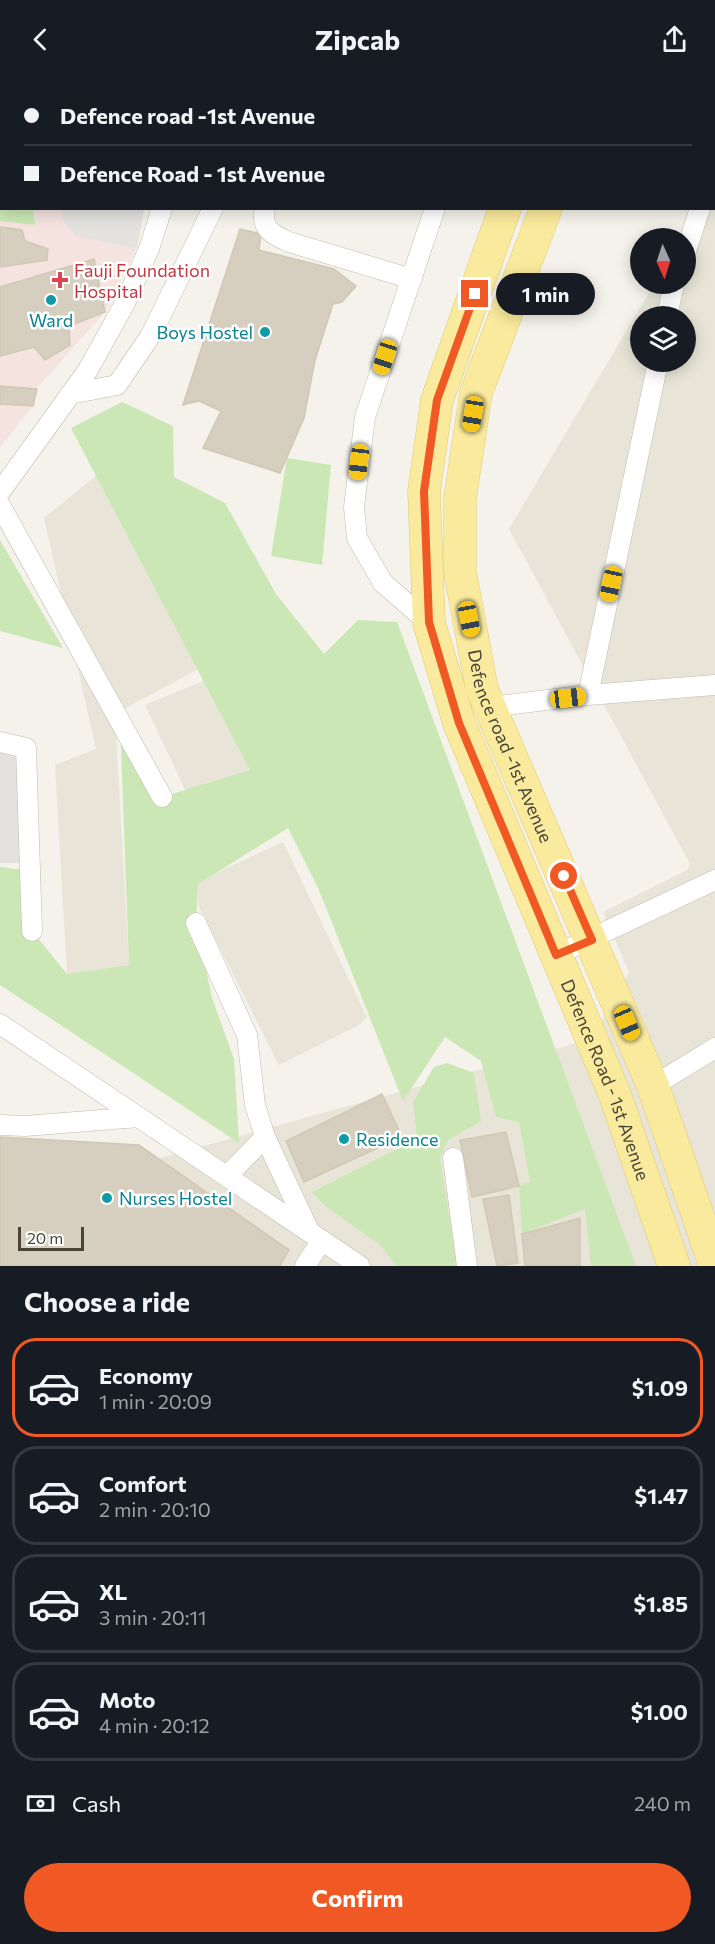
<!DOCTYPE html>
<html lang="en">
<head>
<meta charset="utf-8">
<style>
  body { margin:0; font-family:Commissioner,sans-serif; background:#242831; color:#f1f3f6; height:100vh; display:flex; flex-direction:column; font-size:22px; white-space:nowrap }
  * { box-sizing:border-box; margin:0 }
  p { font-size:20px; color:#9ea1a6 }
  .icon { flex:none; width:33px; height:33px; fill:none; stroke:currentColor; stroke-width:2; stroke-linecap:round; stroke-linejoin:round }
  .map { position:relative; height:1188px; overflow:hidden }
  .panel { display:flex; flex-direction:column; background:#171b24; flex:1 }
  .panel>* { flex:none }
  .banner { position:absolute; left:0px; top:0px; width:716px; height:132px; box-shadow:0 3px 15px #0003; display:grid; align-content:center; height:132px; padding:0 24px; background:#171b24 }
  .needle { width:39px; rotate:177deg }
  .controls { position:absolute; left:630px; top:150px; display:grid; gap:12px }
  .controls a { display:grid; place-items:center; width:66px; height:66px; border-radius:50%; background:#171b24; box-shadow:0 3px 15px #0003; font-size:30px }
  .scale { position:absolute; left:18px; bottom:15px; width:66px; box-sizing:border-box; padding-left:6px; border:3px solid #484438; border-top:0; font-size:16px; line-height:21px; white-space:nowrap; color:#484438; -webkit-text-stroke:4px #fff; paint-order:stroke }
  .end { position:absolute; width:27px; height:27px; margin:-14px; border:8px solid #f15924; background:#fff; box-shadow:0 0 0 3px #fff }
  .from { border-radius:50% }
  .bubble { position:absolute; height:42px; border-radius:21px; background:#171b24; box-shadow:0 3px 15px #0003; font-size:20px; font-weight:700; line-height:42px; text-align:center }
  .car { position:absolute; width:18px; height:36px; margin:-18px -9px; border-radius:8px; box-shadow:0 0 4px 2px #0007; background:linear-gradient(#f5c518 24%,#345 0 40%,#f5c518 0 76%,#345 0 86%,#f5c518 0) }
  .banner b { display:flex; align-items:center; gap:21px; height:57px; font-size:22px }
  .banner b+b { border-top:2px solid #363941 }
  .banner i { width:15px; height:15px; background:#f1f3f6 }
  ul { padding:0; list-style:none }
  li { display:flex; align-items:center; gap:18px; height:99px; margin:0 12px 9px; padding:0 12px; border:3px solid #363941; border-radius:24px }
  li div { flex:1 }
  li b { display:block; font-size:22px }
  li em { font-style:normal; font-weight:700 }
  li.current { border-color:#f15924 }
  li>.icon { width:54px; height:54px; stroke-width:1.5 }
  h2 { padding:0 24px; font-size:27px; line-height:72px }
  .pay { display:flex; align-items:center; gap:15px; height:66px; padding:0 24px; font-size:22px }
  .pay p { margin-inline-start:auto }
  .cta { display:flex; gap:12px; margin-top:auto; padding:12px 24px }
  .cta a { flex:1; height:69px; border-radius:36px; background:#f15924; color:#fff; font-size:24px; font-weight:700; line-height:69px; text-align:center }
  header { display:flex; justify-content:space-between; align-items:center; height:78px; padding:0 24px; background:#171b24; font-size:27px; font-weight:700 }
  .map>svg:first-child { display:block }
  .residential { fill:#e8e5d8; fill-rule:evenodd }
  .medical { fill:#f4e3de }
  .green { fill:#cbe7b5 }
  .parking { fill:#e3e2de }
  .building { fill:#d6cfc0; stroke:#d0c8b3; stroke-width:1.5 }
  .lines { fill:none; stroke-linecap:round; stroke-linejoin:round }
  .street-casing { stroke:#c0bbad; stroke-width:21 }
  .primary-casing { stroke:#dfca6d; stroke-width:33 }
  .street { stroke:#fff; stroke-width:20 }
  .primary { stroke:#faea9d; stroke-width:32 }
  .route { stroke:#f15924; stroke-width:8 }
  .health-dot { fill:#e0444e; stroke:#fff; stroke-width:2 }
  .culture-dot { fill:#0f9aa8; stroke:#fff; stroke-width:2 }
  .labels { text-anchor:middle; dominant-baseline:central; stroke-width:5; stroke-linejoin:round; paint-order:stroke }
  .health-label { font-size:18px; fill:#be3a42; stroke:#fff; text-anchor:start }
  .culture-label { font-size:18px; fill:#0d838f; stroke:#fff; text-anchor:start }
  .street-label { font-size:18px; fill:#484438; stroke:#fff }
</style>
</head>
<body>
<header><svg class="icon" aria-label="back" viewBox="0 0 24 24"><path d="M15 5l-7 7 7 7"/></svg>Zipcab<svg class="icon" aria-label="share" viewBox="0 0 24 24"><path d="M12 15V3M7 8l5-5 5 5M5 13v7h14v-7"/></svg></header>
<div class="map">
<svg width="715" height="1188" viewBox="0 0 715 1188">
  <rect width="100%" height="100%" fill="#f4f2ea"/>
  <path class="residential" d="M715 103V1188H0V1124L591 961 629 894 603 834 687 792 690 786 509 451 654 206H686V160L699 131 714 130ZM640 238H686V284H640Z
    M97 397 202 589 115 636 129 887 67 896 55 687 96 671 44 440Z
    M208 601 250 692 190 722 145 627Z
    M283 764 367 939 359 947 279 987 198 827V806L209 798Z"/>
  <path class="medical" d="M0 0H156L2 2V130L144 131 137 170 105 234 37 310 33 328 0 369Z"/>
  <path class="green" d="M0 88 2 130 33 131 35 147 0 143Z
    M122 324 173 348 174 399 225 425 276 516 324 576 358 542 397 544 636 1188H591L585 1131 522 1156 519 1108 530 1104 519 1044 496 1039 481 983 445 959 403 1023 319 812 288 750 198 806 196 845 212 920 234 981 239 1065 0 907V789L30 793 32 853 67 896 129 887 120 643 162 719 250 692 71 350Z
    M287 380 331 387 322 487 271 478Z
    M0 462 63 570 0 553Z
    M447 985 474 995 481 1043 448 1062 440 1080 457 1188H397L379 1166 325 1128 312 1114 417 1061 413 1024 434 989Z"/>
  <path class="parking" d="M61 131H144L137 170 76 158 62 141Z
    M0 664 19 669 21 785H0Z"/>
  <path class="building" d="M0 0H101L102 2H2L0 63Z
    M0 149 22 152 25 163 48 171 47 182 0 189Z
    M240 151 261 156 259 172 334 191 356 208 342 224 333 226 315 282 304 340 280 395 203 370 221 333 199 323 183 327Z
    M94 181 105 234 69 248 70 267 45 282 34 269 0 278V209Z
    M0 308 37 311 33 328 0 326Z
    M382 1016 402 1059 304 1104 286 1063Z
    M506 1054 519 1108 472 1119 460 1062Z
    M0 1059 139 1067 289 1172 280 1188H0Z
    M509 1117 518 1185 497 1188 483 1121Z
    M580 1140V1188H525L522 1156Z"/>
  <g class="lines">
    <defs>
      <path id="street" d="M448 0 452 2
        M179 2V0
        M272 2V0
        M308 2V0
        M479 2 480 0
        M714 89 715 86
        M265 130C260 151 273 157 289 164L412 201
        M686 173 700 130
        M667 238 674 206
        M70 316 117 307 151 257 213 130
        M0 414 88 292 125 225 149 171 162 130
        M0 427 162 719
        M429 545 383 505 357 460 354 429 365 339 435 130
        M588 617 658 284
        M490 629 588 617 715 607
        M0 664 26 670 32 853
        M196 845 247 957 255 1027 265 1059 309 1153
        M556 877 715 802
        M0 946 360 1188
        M653 1008 715 970
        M0 1047 25 1048 139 1039
        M453 1080 467 1188
        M227 1098 265 1059
        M305 1188 322 1162"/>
      <g id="primary">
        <path d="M556 2V0"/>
        <path d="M593 2V0"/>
        <path id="s1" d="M505 130 437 322 424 413 429 545 459 645 615 1017 674 1188"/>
        <path id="s2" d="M546 130 476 315 460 420V494L482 611 653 1008 715 1187"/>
      </g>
    </defs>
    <use href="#street" class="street-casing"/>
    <use href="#primary" class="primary-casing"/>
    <use href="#street" class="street"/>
    <use href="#primary" class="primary"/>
  </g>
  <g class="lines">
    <path class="route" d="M475 216 437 322 424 413 429 544 459 645 556 877 592 862 564 798"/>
  </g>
  <path class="health-dot" d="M57 193h6v6h6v6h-6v6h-6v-6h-6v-6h6z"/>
  <g class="culture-dot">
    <circle cx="51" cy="222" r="6"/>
    <circle cx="265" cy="254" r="6"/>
    <circle cx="344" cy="1061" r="6"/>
    <circle cx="107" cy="1120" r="6"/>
  </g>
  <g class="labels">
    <g class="health-label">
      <text x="74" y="192">Fauji Foundation<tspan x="74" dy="21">Hospital</tspan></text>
    </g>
    <g class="culture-label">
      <text x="51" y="242" text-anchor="middle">Ward</text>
      <text x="253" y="254" text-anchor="end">Boys Hostel</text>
      <text x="356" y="1061">Residence</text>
      <text x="119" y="1120">Nurses Hostel</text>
    </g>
    <g class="street-label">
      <text stroke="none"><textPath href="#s2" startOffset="560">Defence road -1st Avenue</textPath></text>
      <text stroke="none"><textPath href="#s1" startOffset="918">Defence Road - 1st Avenue</textPath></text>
    </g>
  </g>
</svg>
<div class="controls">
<a><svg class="needle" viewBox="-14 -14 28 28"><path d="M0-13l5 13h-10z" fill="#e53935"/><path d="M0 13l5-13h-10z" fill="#9ea1a6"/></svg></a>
<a><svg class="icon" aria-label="layers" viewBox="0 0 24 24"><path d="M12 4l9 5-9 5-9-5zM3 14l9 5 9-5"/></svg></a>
</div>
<div class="scale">20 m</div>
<i class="end from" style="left:564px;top:798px"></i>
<i class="end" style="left:475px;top:216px"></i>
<div class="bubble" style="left:496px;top:195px;width:99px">1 min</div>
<i class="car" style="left:385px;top:279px;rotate:198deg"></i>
<i class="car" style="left:473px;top:336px;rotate:189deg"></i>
<i class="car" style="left:359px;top:384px;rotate:187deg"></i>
<i class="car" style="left:611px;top:506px;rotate:192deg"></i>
<i class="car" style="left:469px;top:541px;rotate:169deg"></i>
<i class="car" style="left:568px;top:620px;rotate:83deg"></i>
<i class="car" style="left:627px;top:945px;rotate:157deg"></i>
<div class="banner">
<b><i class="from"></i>Defence road -1st Avenue</b>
<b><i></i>Defence Road - 1st Avenue</b>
</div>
</div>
<section class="panel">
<h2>Choose a ride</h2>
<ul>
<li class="current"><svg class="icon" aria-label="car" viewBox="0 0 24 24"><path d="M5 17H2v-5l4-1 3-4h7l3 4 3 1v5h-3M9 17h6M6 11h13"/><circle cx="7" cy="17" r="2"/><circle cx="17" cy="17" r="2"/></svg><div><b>Economy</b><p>1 min · 20:09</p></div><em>$1.09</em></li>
<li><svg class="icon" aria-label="car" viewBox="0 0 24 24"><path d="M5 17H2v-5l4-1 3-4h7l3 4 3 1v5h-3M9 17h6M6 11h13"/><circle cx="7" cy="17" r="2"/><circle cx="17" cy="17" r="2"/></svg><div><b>Comfort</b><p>2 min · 20:10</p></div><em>$1.47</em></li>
<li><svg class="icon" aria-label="car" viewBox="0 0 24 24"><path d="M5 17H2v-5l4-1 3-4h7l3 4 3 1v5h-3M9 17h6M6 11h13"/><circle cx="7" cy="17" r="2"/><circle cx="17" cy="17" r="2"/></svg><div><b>XL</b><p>3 min · 20:11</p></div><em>$1.85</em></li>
<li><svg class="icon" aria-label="car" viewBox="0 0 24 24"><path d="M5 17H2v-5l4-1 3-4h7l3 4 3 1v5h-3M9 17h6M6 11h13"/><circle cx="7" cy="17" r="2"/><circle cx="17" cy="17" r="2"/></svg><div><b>Moto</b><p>4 min · 20:12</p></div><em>$1.00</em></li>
</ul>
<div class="pay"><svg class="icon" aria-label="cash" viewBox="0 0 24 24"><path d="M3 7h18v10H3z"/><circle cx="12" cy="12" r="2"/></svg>Cash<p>240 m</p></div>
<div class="cta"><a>Confirm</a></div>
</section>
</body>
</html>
